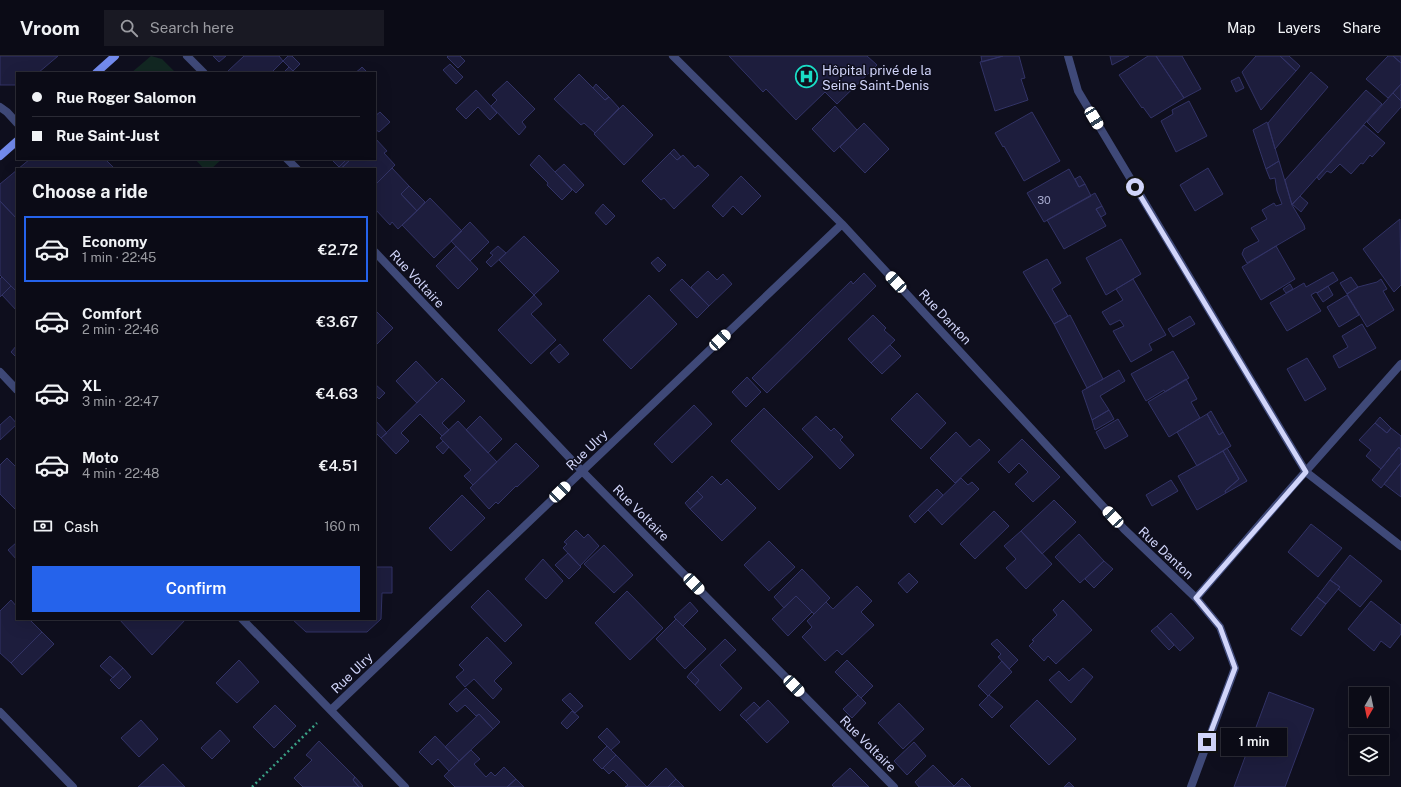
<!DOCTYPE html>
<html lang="en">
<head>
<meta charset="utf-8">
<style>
  body { margin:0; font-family:"Public Sans",sans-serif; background:#191923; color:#f1f3f6; height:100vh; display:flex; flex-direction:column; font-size:15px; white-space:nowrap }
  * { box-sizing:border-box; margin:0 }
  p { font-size:13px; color:#9a9ba1 }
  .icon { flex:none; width:22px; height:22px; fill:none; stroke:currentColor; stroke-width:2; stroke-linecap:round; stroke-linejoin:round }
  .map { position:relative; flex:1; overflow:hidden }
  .side { position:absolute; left:16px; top:112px; width:360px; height:452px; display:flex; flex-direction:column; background:#0b0b16; border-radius:0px; box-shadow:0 4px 16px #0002,0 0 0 1px #2b2b35 }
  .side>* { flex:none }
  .hud { position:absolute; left:16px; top:16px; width:360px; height:88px; border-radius:0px; box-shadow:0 4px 16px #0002,0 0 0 1px #2b2b35; display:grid; align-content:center; height:88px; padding:0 16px; background:#0b0b16 }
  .needle { width:26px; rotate:189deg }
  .fabs { position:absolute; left:1349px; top:631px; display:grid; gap:8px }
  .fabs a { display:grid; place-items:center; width:40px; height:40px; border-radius:0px; background:#0b0b16; box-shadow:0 4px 16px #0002,0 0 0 1px #2b2b35; font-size:20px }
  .end { position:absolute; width:18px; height:18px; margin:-9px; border:5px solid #d1d5fa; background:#111; box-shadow:0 0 0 2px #111 }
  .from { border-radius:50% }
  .bubble { position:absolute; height:28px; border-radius:0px; background:#0b0b16; box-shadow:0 4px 16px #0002,0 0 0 1px #2b2b35; font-size:13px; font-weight:600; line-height:28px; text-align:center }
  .car { position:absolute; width:12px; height:24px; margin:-12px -6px; border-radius:5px; box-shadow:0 0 3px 1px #0007; background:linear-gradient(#fff 24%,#345 0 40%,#fff 0 76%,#345 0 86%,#fff 0) }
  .hud b { display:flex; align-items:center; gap:14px; height:38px; font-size:15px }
  .hud b+b { border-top:1px solid #2b2b35 }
  .hud i { width:10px; height:10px; background:#f1f3f6 }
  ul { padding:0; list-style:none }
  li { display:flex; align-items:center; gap:12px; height:66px; margin:0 8px 6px; padding:0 8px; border:2px solid transparent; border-radius:0px }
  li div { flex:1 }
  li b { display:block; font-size:15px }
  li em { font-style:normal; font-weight:600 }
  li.selected { border-color:#2563eb }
  li>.icon { width:36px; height:36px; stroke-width:1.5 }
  h2 { padding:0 16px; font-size:18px; line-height:48px }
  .pay { display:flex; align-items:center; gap:10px; height:44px; padding:0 16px; font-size:15px }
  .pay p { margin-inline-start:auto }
  .action { display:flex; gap:8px; margin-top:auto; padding:8px 16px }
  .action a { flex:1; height:46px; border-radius:0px; background:#2563eb; color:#fff; font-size:16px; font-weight:600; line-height:46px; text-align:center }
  header { display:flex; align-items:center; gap:24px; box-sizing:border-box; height:56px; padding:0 20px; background:#0b0b16; border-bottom:1px solid #2b2b35 }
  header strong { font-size:19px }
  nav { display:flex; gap:22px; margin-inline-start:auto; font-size:14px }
  .search { width:280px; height:36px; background:#191923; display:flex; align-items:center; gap:10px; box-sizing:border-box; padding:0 14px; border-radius:0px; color:#9a9ba1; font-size:15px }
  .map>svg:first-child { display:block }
  .green { fill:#122722 }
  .building { fill:#1d1d3d; stroke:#323366 }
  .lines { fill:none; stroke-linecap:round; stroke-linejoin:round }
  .path { stroke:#3ba387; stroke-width:2.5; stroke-dasharray:2 3; stroke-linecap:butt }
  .minor { stroke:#3f4978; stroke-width:8 }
  .secondary { stroke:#738bee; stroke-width:8 }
  .route { stroke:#d1d5fa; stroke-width:5 }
  .labels { text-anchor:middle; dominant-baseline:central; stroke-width:3; stroke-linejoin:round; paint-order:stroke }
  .number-label { font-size:11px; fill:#a4a7cb }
  .poi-label { font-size:13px; fill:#d1d5fa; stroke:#0f0f1e; text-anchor:start }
  .street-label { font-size:13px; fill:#d1d5fa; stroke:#0f0f1e }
</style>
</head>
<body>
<header>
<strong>Vroom</strong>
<div class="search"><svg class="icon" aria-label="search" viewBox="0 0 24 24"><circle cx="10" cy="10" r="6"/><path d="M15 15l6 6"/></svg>Search here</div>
<nav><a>Map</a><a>Layers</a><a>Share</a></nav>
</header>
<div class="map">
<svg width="1401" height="731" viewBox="0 0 1401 731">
  <rect width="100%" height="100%" fill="#0f0f1e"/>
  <path class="green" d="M151 0 162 3 176 17H131Z
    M195 103H222L211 113H204Z"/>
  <path class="building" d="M0 0H58L38 17H17V29H0Z
    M213 0H226L219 6Z
    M244 0H279L283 5 271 17H230L228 15Z
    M288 0H292L300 8 293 15 283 5Z
    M448 0H460L465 5 458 12 447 1Z
    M729 0H867L877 9 837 48 825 36 796 64 766 33 763 36Z
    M981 0H1003L982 6Z
    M1003 0H1019L1025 22 1021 23 1028 44 995 55 980 6Z
    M1110 0H1129L1112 9Z
    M1148 0H1156L1184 42 1151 62 1143 51 1142 52 1119 19Z
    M1156 0H1182L1201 33 1184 42Z
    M1256 0H1280L1296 15 1261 54 1242 16Z
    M1280 0H1289L1300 10 1296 15Z
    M1388 0H1393L1401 7V28L1388 42 1366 23Z
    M1393 0H1401V7Z
    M450 8 463 21 456 28 443 14Z
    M289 11 295 17H283Z
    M362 11 368 17H355L360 13Z
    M1311 16 1328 31 1275 93 1268 67Z
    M579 18 605 44 609 41 619 52 595 77 584 67 581 69 554 43Z
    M1239 21 1244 32 1236 36 1231 25Z
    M507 25 535 53 522 66 526 71 519 79 491 50 497 44 492 39Z
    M596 28 609 41 605 44 593 32Z
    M1401 28V45L1393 37Z
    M476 34 497 57 490 64 478 51 466 63 456 53Z
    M1366 34 1382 48 1292 149 1285 124Z
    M1393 37 1401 45V51L1378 77 1367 66Z
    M1189 45 1207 80 1176 96 1161 65 1173 58 1172 54Z
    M623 49 653 79 624 109 594 78Z
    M835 50 857 74 834 96 812 73Z
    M380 56 390 66 379 76 375 73V60Z
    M1032 56 1060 105 1024 125 1004 90 1003 91 995 77Z
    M1267 66 1279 105 1266 113 1253 74Z
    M864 67 889 93 865 117 840 91Z
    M1364 69 1385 87 1372 101 1370 99 1363 108 1361 107 1351 118 1340 108 1331 117 1327 115 1319 124 1317 121Z
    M375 82 387 95 384 97 395 109 375 129V113H341L351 103H375Z
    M674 93 681 101 677 104 670 97Z
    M670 97 677 104 683 99 695 112 698 109 709 119 674 153 664 142 661 144 642 125Z
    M539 99 572 134 562 144 547 129 548 127 530 109Z
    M30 103H105L115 113H18Z
    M331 103H347L339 111Z
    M347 103H351L340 113 339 111Z
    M1279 105 1292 149 1304 169 1305 173 1247 207 1242 198 1244 193 1259 185 1251 172 1267 163 1262 154 1274 147 1276 150 1282 148 1277 135 1275 122 1270 123 1266 113Z
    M564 108 584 129 576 137 555 116Z
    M392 112 409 130 401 138 417 155 398 173 392 166 390 169 375 153V129Z
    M1208 112 1223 138 1195 155 1180 129Z
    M1069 113 1079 131 1085 128 1091 140 1044 166 1027 137Z
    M17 114V163L0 145V128Z
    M741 120 761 140 742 159 733 150 723 161 712 150Z
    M1080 120 1085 128 1079 131 1075 123Z
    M409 130 425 146 417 155 401 138Z
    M1095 137 1102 150 1096 153 1106 170 1064 193 1047 164Z
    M1300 140 1308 147 1301 156 1292 148Z
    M430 142 462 175 434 202 402 169Z
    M0 145 17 163V236L0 219Z
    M603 148 615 160 606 169 595 157Z
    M1102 150 1106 158 1101 161 1096 153Z
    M1400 163 1401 229 1394 236 1363 193Z
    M470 166 489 186 470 205 451 185Z
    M524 180 559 215 534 239 499 204Z
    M1121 183 1141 218 1106 239 1086 202Z
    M456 190 478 213 458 233 436 210Z
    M498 190 506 197 491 211 486 206 493 199 490 197Z
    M1276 190 1295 223 1261 244 1242 211Z
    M658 201 666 209 659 216 651 207Z
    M1047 203 1061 227 1052 233 1068 260 1054 268 1023 216Z
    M708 215 717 224 723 218 732 228 709 250 691 231Z
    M1333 216 1338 224 1317 237 1316 236 1311 239 1321 255 1287 275 1270 247 1304 227 1306 231Z
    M864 217 876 230 767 337 752 322 851 225 853 228Z
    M2 221 11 230 0 241V223Z
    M1351 221 1358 231 1347 238 1340 227Z
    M682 223 709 250 697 262 670 234Z
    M1133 223 1166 279 1149 288 1152 294 1131 306 1113 275 1124 270 1120 264 1110 269 1102 256 1123 244 1116 233Z
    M1381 223 1387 233 1383 235 1394 254 1367 271 1347 238 1358 231 1377 226Z
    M1290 228 1293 233 1286 237 1283 233Z
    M11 230 17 236V255L2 239Z
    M1328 230 1333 239 1323 246 1317 237Z
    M534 239 542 248 531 258 556 284 531 308 498 274Z
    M649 239 677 268 631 313 603 284Z
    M1347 239 1359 259 1339 271 1327 251Z
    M375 254 393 272 375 290Z
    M873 259 886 272 884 274 895 284 871 307 848 283Z
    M1070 259 1103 323 1087 332 1054 268Z
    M1190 260 1195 268 1173 281 1168 273Z
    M1362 268 1376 292 1339 312 1333 300 1348 291 1342 280Z
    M560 288 569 298 559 307 550 297Z
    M17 289V302L11 296Z
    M890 289 901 300 882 318 871 307Z
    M1173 295 1189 322 1165 336 1164 334 1146 345 1131 318Z
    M1307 302 1326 333 1305 345 1287 313Z
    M416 305 437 327 417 347 396 325Z
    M1119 314 1125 325 1100 340 1109 354 1092 364 1082 335Z
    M747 321 761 336 746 351 732 336Z
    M442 322 465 345 442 367 449 374 442 380 420 358 401 377 409 385 396 398 381 382Z
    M1186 323 1197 343 1191 346 1200 362 1169 381 1148 346Z
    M375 328 385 337 379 343 375 339Z
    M917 337 946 367 921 393 891 363Z
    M694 349 712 368 672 407 654 388Z
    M764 352 813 401 779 434 731 385Z
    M1109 354 1114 363 1095 374 1092 364Z
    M1211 355 1223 376 1219 379 1207 358Z
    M1207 358 1219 379 1223 376 1231 390 1197 410 1177 376Z
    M10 360 17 368 0 384V369Z
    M480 360 502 383 488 397 466 374Z
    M816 360 831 375 834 372 843 381 840 384 854 399 840 413 802 373Z
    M1380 361 1391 372 1387 377 1375 367Z
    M1118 363 1128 380 1105 393 1096 376Z
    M375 364 387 377 381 382 375 376Z
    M458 365 497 406 473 429 464 420 471 414 440 382Z
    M1375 367 1387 377 1391 372 1401 380V394L1399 391 1381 413 1366 400 1371 394 1359 384Z
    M956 376 970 391 979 383 990 394 955 427 930 402Z
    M1022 383 1060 421 1033 446 1015 428 1028 416 1019 407 1009 417 998 406Z
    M443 385 449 391 443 398 436 391Z
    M516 387 539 410 517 431 516 430 498 448 496 446 489 453 470 432Z
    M1399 391 1401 394V407L1381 432 1372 424Z
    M1227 392 1247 425 1226 437 1225 435 1239 423 1223 395Z
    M1223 395 1239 423 1225 435 1226 437 1197 454 1178 420Z
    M7 402 17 412V455L0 438V409Z
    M1401 407V441L1384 428Z
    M712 420 721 429 727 423 756 452 722 485 690 453 703 441 697 435Z
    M961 422 968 429 972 426 979 433 942 469 928 454Z
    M1171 424 1178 435 1152 450 1146 439Z
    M937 433 943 439 915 467 909 460Z
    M697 435 703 441 690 453 685 447Z
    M462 439 485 462 451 495 429 472Z
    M1054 444 1076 466 1042 498 1021 475Z
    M994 455 1009 470 975 503 960 488Z
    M1311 468 1342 492 1318 521 1288 496Z
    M576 474 584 482 588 478 599 490 580 510 563 492 567 488 564 486Z
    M1021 475 1052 508 1026 533 1006 512 1016 503 1004 490Z
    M1079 478 1104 505 1080 527 1055 501Z
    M769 485 795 511 769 535 744 509Z
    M17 486V504L8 494Z
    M604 489 633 519 614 537 584 508Z
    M568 497 581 511 569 523 555 509Z
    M1350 499 1382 525 1360 551 1338 533 1340 531 1330 524Z
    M543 503 563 525 546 543 525 523Z
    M1104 505 1113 513 1094 532 1085 523Z
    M375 511H392V537H382L381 563 367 576H306L292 563H375Z
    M802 513 830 542 814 558 796 540 784 552 774 541Z
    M909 517 918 526 907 537 898 527Z
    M1330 524 1340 531 1326 548 1317 541Z
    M857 530 872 545 861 556 874 569 842 599 837 594 825 605 802 581 812 571 807 565 826 546 833 553Z
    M488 534 522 569 505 586 471 551Z
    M627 535 663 572 630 604 595 567Z
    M796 540 812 556 788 580 772 563Z
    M1317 541 1326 548 1301 580 1291 573Z
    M11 544 17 551V563H29L42 576 11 607 0 597V555Z
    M1063 544 1092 574 1056 608 1048 600 1044 605 1029 590 1034 585 1032 584 1057 559 1053 554Z
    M1371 545 1401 569V578L1390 592 1381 585 1374 595 1348 573Z
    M690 546 698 555 683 570 674 561Z
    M1171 557 1194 582 1180 595 1157 570Z
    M119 563H186L152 599Z
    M676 563 706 593 685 613 656 583Z
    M1157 570 1174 589 1169 594 1151 575Z
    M42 576 54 588 22 619 11 607Z
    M487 581 512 607 494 625 502 633 493 643 474 623 465 631 456 621 464 614 459 609Z
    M725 583 736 594 720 609 742 632 720 655 695 629 699 624 691 616Z
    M997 583 1018 604 1009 613 998 601 1001 598 991 588Z
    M110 600 123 612 113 622 100 610Z
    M239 604 259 626 237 647 216 627Z
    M847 604 873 630 861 642 835 616Z
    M1002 605 1012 616 988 640 978 630Z
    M123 612 131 621 119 633 110 624Z
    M1083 612 1093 621 1071 647 1049 624 1059 615 1069 625Z
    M691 616 699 624 695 629 687 621Z
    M466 632 500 666 493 673 479 658 476 660 465 649 457 656 449 648Z
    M1269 636 1314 653 1285 731H1234Z
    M570 637 583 650 575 657 562 644Z
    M858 639 866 647 852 662 843 653Z
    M989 639 1003 651 992 662 979 649Z
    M768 644 789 666 767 687 746 665Z
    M1037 644 1076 683 1049 709 1010 670Z
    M754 646 760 652 746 665 740 659Z
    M899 647 924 673 903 693 878 667Z
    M275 649 296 670 274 692 253 671Z
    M572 655 579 661 567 673 561 667Z
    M479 658 493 673 459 705 445 691Z
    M141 664 158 683 139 701 121 682Z
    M607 672 620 686 611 694 598 681Z
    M220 674 230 685 212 703 201 692Z
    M435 680 459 705 449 715 438 703 432 709 419 696Z
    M319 685 355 721 353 724 359 731H303L294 722 312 704 306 699Z
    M914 686 926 700 907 719 894 705Z
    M607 690 616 699 602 713 593 704Z
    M471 694 480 703 474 708 486 721 491 716 495 720 504 711 516 723 507 731H455L444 720Z
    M616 699 647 731H625L628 729 613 714 609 718 603 712Z
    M163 708 185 731H138Z
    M933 709 954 730 953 731H919L915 726Z
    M666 712 676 723 668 731H647Z
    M850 712 869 731H834L832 729Z
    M355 721 363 730 362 731H359L353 724Z
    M962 722 971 731H953Z
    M516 723 524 731H507Z
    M676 723 684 731H668Z
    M1069 726 1074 731H1064Z"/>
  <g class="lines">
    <path class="path" d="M252 731 317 667"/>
    <path class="minor" d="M187 0 204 17
      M673 0 842 168 1124 473 1196 542 1220 571 1235 612 1191 731
      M1068 0 1078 35 1306 416 1401 490
      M0 51 7 56 17 67
      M287 103 297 113
      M375 196 582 415 894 731
      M0 316 17 334
      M1196 542 1291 432 1401 308
      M242 563 405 731
      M331 654 842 168
      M0 656 73 731"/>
    <path class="secondary" d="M96 17 115 0
      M0 100 17 85"/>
  </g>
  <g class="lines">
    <path class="route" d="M1135 131 1306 416 1196 542 1220 571 1235 612 1207 686"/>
  </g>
  <defs>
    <symbol id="hospital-ring" viewBox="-11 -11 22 22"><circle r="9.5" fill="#0f0f1e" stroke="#1adcc6" stroke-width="1.5"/><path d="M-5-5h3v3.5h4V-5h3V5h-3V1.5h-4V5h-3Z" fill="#1adcc6"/></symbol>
  </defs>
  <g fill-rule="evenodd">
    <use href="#hospital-ring" x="794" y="8" width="25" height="25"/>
  </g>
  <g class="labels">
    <g class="number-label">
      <text x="1044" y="144">30</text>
    </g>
    <g class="poi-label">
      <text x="822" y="14">Hôpital privé de la<tspan x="822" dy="15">Seine Saint-Denis</tspan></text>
    </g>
    <g class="street-label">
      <text transform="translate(417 223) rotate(47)">Rue Voltaire</text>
      <text transform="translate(945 261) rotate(47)">Rue Danton</text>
      <text transform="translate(587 394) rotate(-44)">Rue Ulry</text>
      <text transform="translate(641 457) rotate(45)">Rue Voltaire</text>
      <text transform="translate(1166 497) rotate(43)">Rue Danton</text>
      <text transform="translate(352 617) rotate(-44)">Rue Ulry</text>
      <text transform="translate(868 688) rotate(45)">Rue Voltaire</text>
    </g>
  </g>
</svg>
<div class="fabs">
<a><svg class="needle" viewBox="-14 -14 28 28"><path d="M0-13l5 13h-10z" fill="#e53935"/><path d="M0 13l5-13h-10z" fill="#9a9ba1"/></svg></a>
<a><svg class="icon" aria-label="layers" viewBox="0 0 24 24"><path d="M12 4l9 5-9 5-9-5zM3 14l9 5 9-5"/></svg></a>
</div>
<i class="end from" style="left:1135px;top:131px"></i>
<i class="end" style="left:1207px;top:686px"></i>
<div class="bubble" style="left:1221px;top:672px;width:66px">1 min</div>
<i class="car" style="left:1094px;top:62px;rotate:149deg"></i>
<i class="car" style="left:896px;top:226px;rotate:317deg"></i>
<i class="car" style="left:720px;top:284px;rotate:47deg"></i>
<i class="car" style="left:560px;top:436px;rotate:46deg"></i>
<i class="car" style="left:1113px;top:461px;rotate:317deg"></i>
<i class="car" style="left:694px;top:528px;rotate:136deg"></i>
<i class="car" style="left:794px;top:630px;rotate:136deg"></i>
<div class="hud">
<b><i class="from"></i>Rue Roger Salomon</b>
<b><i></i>Rue Saint-Just</b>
</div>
<section class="side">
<h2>Choose a ride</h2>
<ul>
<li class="selected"><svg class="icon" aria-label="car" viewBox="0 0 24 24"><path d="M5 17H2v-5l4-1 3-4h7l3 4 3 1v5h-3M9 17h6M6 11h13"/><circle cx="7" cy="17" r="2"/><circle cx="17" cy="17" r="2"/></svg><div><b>Economy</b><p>1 min · 22:45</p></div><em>€2.72</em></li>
<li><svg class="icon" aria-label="car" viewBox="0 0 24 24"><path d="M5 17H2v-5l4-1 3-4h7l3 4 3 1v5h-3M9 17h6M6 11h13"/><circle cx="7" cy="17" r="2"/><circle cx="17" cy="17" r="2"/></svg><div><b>Comfort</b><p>2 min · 22:46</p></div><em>€3.67</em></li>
<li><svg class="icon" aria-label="car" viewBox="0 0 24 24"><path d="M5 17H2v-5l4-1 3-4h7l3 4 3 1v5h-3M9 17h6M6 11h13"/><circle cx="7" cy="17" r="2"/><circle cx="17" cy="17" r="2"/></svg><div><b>XL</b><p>3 min · 22:47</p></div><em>€4.63</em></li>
<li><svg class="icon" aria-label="car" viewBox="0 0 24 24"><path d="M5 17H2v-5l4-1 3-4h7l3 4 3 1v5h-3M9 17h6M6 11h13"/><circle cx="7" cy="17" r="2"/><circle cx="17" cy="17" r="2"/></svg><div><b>Moto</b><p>4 min · 22:48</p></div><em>€4.51</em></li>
</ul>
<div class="pay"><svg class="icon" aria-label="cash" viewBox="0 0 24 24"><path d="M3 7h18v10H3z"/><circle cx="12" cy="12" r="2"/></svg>Cash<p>160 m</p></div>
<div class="action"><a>Confirm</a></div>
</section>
</div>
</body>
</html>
